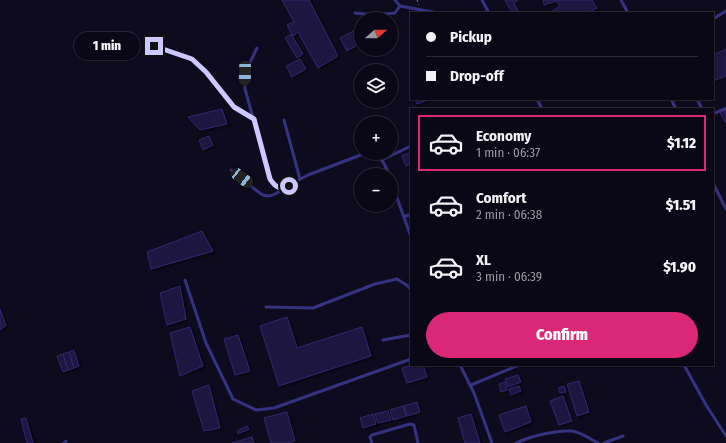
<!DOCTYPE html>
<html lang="en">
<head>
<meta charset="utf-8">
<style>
  body { margin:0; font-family:"Fira Sans Condensed",sans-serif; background:#13111f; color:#f1f3f6; height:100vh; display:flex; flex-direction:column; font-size:15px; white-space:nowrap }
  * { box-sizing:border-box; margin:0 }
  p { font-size:13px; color:#999aa1 }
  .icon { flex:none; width:22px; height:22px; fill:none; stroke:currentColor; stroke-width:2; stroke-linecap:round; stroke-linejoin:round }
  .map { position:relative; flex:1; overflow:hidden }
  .side { position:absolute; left:410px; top:108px; width:304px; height:258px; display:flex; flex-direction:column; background:#0a0816; border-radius:0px; box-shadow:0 1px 3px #0004,0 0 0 1px #2a2935 }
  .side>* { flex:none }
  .guide { position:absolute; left:410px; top:12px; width:304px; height:88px; border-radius:0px; box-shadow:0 1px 3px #0004,0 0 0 1px #2a2935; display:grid; align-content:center; height:88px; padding:0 16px; background:#0a0816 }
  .needle { width:26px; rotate:70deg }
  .tools { position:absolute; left:354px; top:12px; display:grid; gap:8px }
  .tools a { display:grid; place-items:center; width:44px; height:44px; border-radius:50%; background:#0a0816; box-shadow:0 1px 3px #0004,0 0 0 1px #2a2935; font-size:20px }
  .end { position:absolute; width:18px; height:18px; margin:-9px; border:5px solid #cdc8ff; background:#111; box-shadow:0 0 0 2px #111 }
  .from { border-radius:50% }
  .bubble { position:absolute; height:28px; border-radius:14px; background:#0a0816; box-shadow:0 1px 3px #0004,0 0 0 1px #2a2935; font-size:13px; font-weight:800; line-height:28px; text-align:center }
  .car { position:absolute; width:12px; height:24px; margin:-12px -6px; border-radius:5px; box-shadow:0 0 3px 1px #0007; background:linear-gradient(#222 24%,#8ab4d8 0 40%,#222 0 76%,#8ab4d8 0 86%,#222 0) }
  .guide b { display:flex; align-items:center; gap:14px; height:38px; font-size:15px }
  .guide b+b { border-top:1px solid #2a2935 }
  .guide i { width:10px; height:10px; background:#f1f3f6 }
  ul { padding:7px 0 0; list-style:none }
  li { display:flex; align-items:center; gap:12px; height:56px; margin:0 8px 6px; padding:0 8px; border:2px solid transparent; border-radius:0px }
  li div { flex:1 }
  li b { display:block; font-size:15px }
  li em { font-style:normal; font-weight:800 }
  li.current { border-color:#db2777 }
  li>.icon { width:36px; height:36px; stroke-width:1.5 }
  .action { display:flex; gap:8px; margin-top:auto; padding:8px 16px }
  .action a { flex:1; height:46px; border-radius:24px; background:#db2777; color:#fff; font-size:16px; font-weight:800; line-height:46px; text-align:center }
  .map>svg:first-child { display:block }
  .water { fill:#061a3c }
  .building { fill:#1e1640; stroke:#33266d; filter:url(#shadow) }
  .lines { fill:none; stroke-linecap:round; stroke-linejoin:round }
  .path { stroke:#26b4aa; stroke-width:1; stroke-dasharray:2 3; stroke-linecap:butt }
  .service { stroke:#353380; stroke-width:3 }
  .route { stroke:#cdc8ff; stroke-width:5 }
</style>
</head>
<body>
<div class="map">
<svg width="726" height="443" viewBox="0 0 726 443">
  <defs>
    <filter id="shadow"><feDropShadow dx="2" dy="1.5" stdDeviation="1" flood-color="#0009"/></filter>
  </defs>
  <rect width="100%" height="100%" fill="#0e0b1e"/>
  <path class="water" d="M128 30 134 32 137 37 136 43 128 45V55L122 45 124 34Z"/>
  <path class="building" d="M282 0H309L338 56 318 68 298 32 293 36 287 25 294 22Z
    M505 0H518L514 3 518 11 512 13Z
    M543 0H592L597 8 587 13H552L551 12 560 6 556 1 544 5Z
    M361 27V43L347 51 340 38Z
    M291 34 303 54 297 58 285 38Z
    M726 49V76L713 81V55Z
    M300 59 306 69 292 77 286 66Z
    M415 99H430L417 104Z
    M222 109 227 124 200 130 188 117Z
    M726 110V123L720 113Z
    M209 136 213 145 203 150 199 140Z
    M411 152V164L406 166 402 156Z
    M202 231 213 251 151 269 147 252Z
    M180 286 186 319 167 325 160 293Z
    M0 309 6 326 0 330Z
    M287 317 297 348 362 327 371 356 279 386 260 326Z
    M190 327 203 366 180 376 170 333Z
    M238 335 250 371 235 375 224 339Z
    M74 350 79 366 74 368 69 352Z
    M69 352 74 368 68 370 63 354Z
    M63 354 68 370 63 372 57 356Z
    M412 365H423L427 377 407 383 402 368Z
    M518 375 521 382 508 387 505 379Z
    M579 381 589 412 577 416 567 384Z
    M505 382 507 390 501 392 499 384Z
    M209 385 220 428 204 431 192 391Z
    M519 386 521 391 511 395 509 389Z
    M564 386 566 392 560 393 558 388Z
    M563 396 572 421 559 425 550 401Z
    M417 402 420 412 407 416 404 406Z
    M403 406 406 416 393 420 390 410Z
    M526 406 531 422 505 432 499 415Z
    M388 411 391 420 378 423 375 414Z
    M287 412 295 441 288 443H271L264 418Z
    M373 414 376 424 363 428 360 418Z
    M471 414 480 443H465L458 418Z
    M26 418 33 443H27L21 419Z
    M247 426 249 429 238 434 237 431Z
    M252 437 254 443H232Z"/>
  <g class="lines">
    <path class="path" d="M417 0 419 5"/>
    <path class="service" d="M395 0 400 6 438 13
      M482 0 489 13
      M621 0 628 13
      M355 13 374 15 395 13 400 6
      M713 19 726 11
      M146 44 162 48 192 59 206 72 234 107 254 119
      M257 48 245 73V89L270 179 274 185 278 188H283L308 175 366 153
      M537 99 542 109
      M671 99 676 109
      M697 99 702 109
      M713 114 726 108
      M284 120 300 179
      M368 153C382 156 384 162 389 175
      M382 160 411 146
      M231 170C238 175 257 192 263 195 271 198 278 193 283 188
      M391 181 411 237
      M713 183 726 209
      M404 217 411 214
      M185 280 206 343 233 399 256 410 274 408 411 359
      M266 307 313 308 375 284 397 279 408 286 411 290
      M383 340 411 335
      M460 365 474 393 492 443
      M684 365 706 405 726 436
      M471 385 519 365
      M64 443 66 441
      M372 443 370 437 372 435 410 424 414 425 418 443
      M516 443C531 436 556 430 572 431 581 432 590 439 598 443
      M604 443 623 436"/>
  </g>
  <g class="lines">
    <path class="route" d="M154 46 192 59 206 72 234 107 254 119 270 179C275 187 280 190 289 186"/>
  </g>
</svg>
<div class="tools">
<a><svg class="needle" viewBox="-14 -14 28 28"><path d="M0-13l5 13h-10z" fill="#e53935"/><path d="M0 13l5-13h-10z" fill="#999aa1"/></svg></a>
<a><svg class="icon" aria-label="layers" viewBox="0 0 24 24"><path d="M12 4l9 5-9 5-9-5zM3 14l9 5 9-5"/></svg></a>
<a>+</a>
<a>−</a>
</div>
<i class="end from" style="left:289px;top:186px"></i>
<i class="end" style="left:154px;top:46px"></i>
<div class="bubble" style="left:74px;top:32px;width:66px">1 min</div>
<i class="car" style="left:245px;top:73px;rotate:181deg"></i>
<i class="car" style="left:242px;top:178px;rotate:128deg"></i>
<div class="guide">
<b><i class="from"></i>Pickup</b>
<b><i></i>Drop-off</b>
</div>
<section class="side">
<ul>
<li class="current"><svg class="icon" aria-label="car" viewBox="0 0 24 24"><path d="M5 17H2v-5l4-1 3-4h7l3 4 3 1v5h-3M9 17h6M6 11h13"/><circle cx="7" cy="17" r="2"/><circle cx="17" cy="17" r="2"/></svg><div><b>Economy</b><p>1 min · 06:37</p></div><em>$1.12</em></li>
<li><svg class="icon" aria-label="car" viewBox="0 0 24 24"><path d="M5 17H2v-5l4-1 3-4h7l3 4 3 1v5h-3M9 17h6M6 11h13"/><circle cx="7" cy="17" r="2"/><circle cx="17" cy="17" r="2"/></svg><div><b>Comfort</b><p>2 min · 06:38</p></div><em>$1.51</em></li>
<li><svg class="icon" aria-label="car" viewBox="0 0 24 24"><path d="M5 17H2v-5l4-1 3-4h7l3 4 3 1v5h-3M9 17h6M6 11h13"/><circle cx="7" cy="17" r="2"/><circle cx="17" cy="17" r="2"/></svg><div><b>XL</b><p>3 min · 06:39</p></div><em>$1.90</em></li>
</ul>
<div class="action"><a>Confirm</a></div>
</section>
</div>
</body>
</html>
